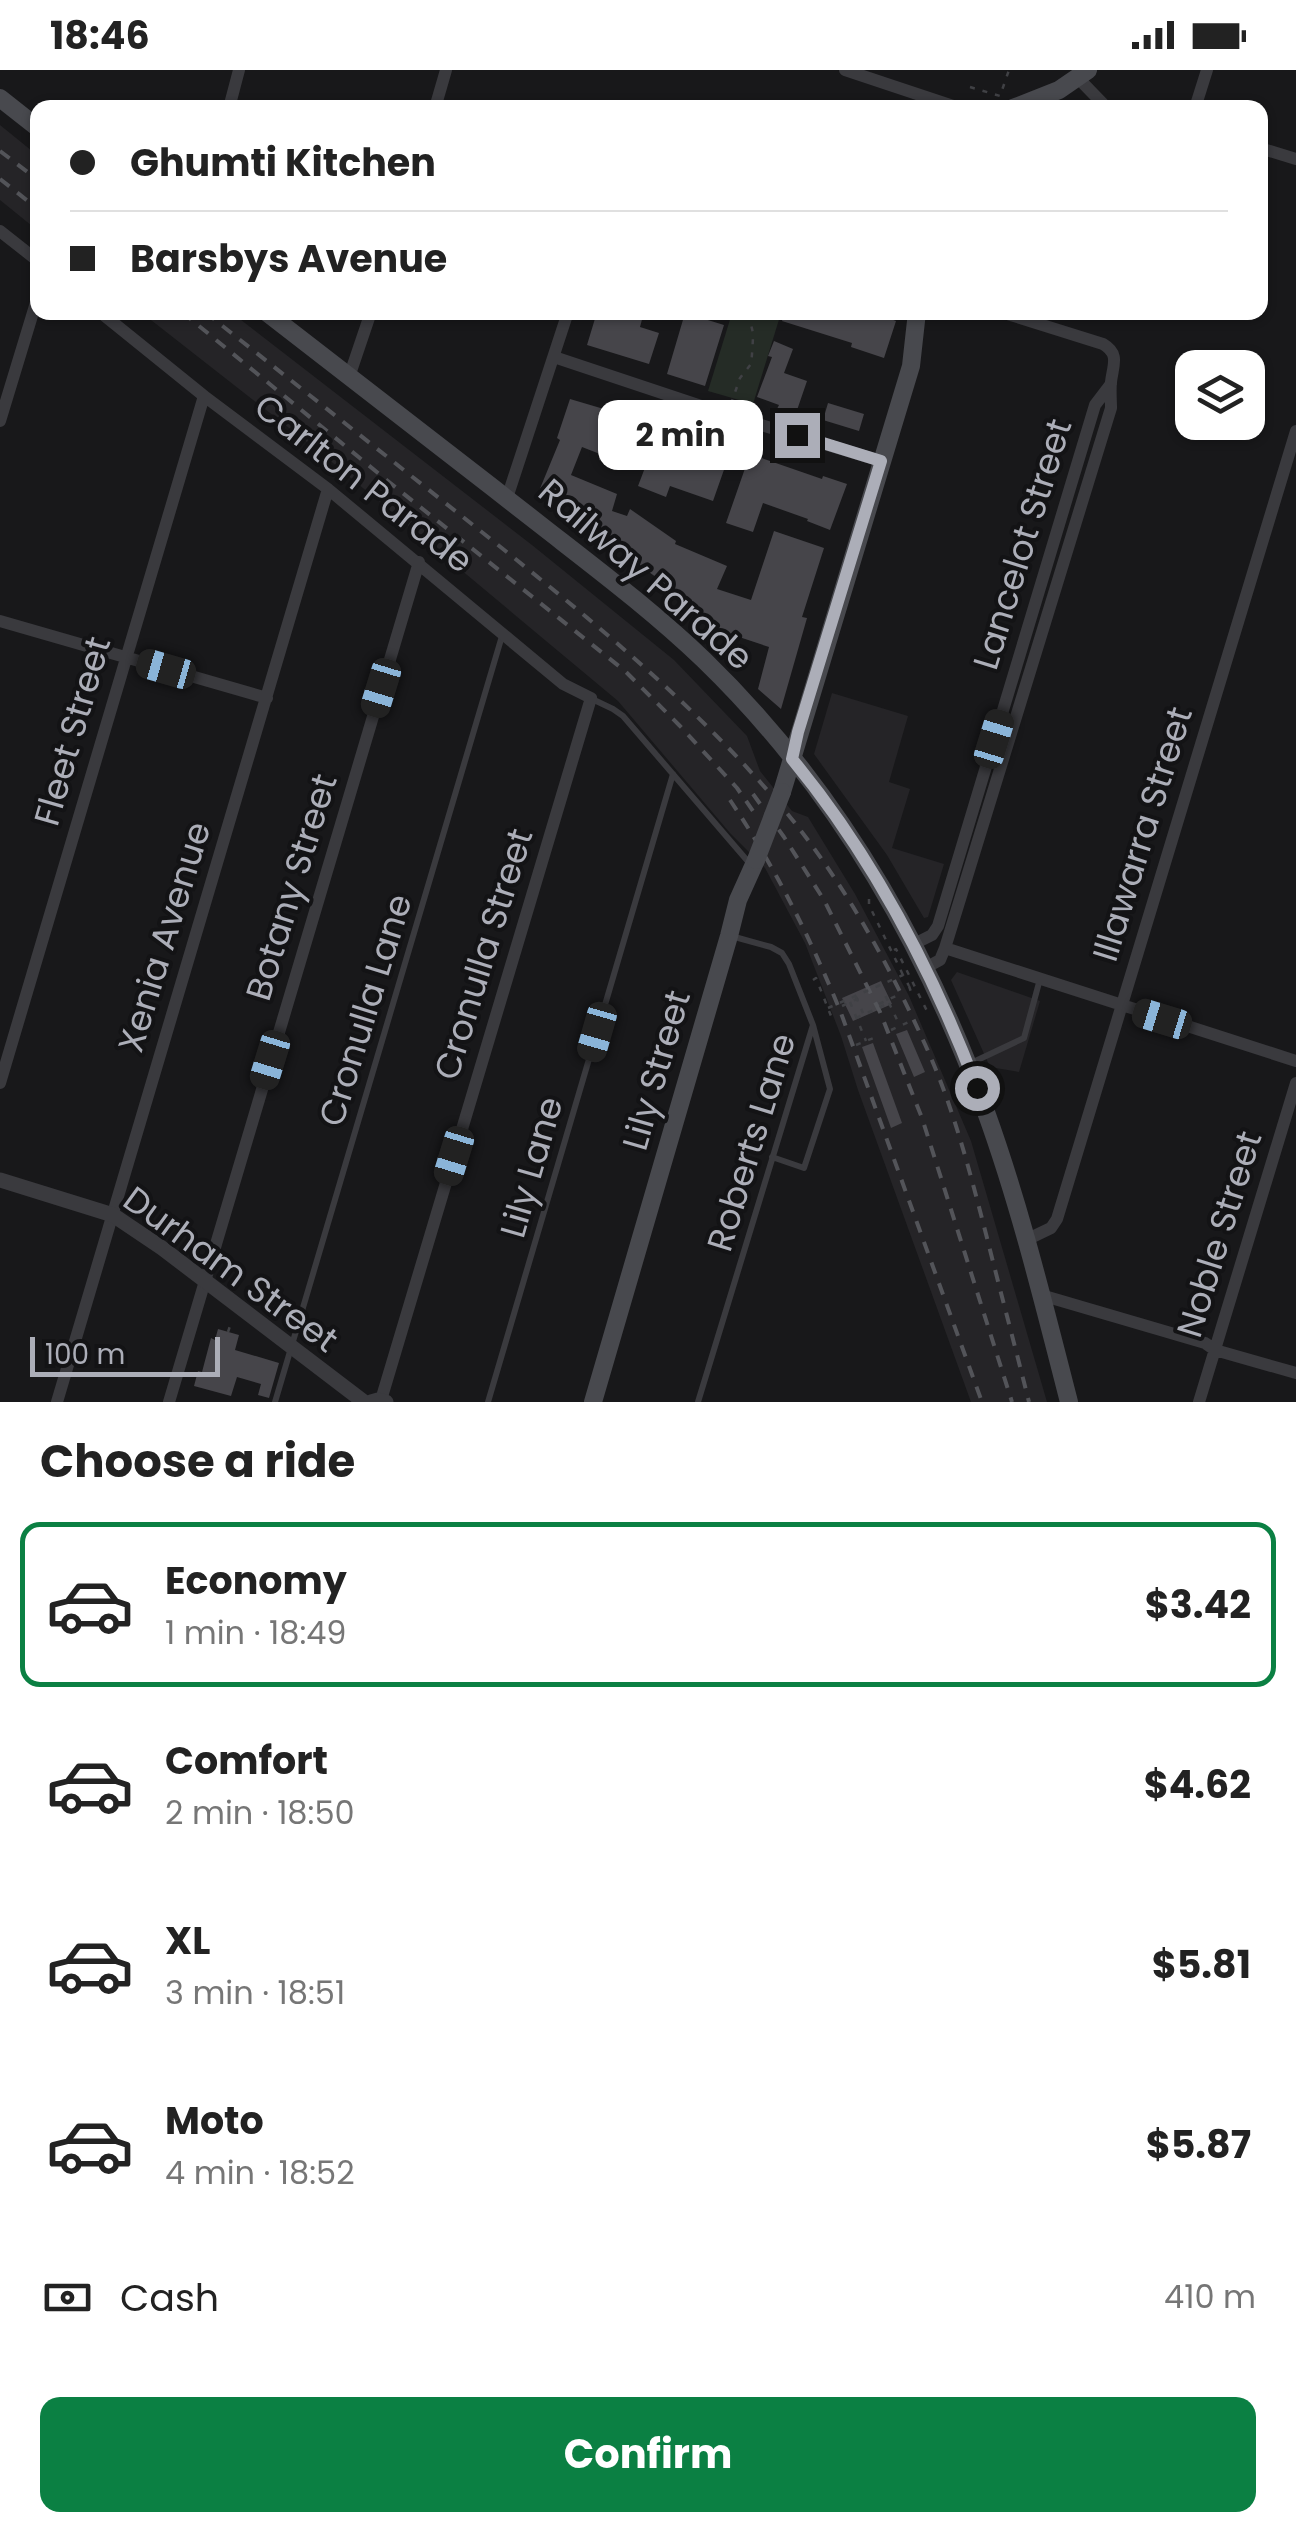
<!DOCTYPE html>
<html lang="en">
<head>
<meta charset="utf-8">
<style>
  body { margin:0; font-family:Poppins,sans-serif; background:#f6f6f6; color:#222; height:100vh; display:flex; flex-direction:column; font-size:38px; white-space:nowrap }
  * { box-sizing:border-box; margin:0 }
  p { font-size:32px; color:#767676 }
  .icon { flex:none; width:55px; height:55px; fill:none; stroke:currentColor; stroke-width:2; stroke-linecap:round; stroke-linejoin:round }
  .map { position:relative; height:1332px; overflow:hidden }
  .side { display:flex; flex-direction:column; background:#fff; flex:1 }
  .side>* { flex:none }
  .hud { position:absolute; left:30px; top:30px; width:1238px; height:220px; border-radius:20px; box-shadow:0 2px 8px #0004; display:grid; align-content:center; height:220px; padding:0 40px; background:#fff }
  .controls { position:absolute; left:1175px; top:280px; display:grid; gap:20px }
  .controls a { display:grid; place-items:center; width:90px; height:90px; border-radius:20px; background:#fff; box-shadow:0 2px 8px #0004; font-size:50px }
  .scale { position:absolute; left:30px; bottom:25px; width:190px; box-sizing:border-box; padding-left:10px; border:5px solid #acaeb8; border-top:0; font-size:28px; line-height:35px; white-space:nowrap; color:#acaeb8; -webkit-text-stroke:8px #131315; paint-order:stroke }
  .end { position:absolute; width:45px; height:45px; margin:-22px; border:12px solid #acaeb8; background:#111; box-shadow:0 0 0 5px #111 }
  .from { border-radius:50% }
  .bubble { position:absolute; height:70px; border-radius:20px; background:#fff; box-shadow:0 2px 8px #0004; font-size:32px; font-weight:700; line-height:70px; text-align:center }
  .car { position:absolute; width:30px; height:60px; margin:-30px -15px; border-radius:12px; box-shadow:0 0 8px 2px #0007; background:linear-gradient(#222 24%,#8ab4d8 0 40%,#222 0 76%,#8ab4d8 0 86%,#222 0) }
  .hud b { display:flex; align-items:center; gap:35px; height:95px; font-size:38px }
  .hud b+b { border-top:2px solid #e0e0e0 }
  .hud i { width:25px; height:25px; background:#222 }
  ul { padding:0; list-style:none }
  li { display:flex; align-items:center; gap:30px; height:165px; margin:0 20px 15px; padding:0 20px; border:5px solid transparent; border-radius:20px }
  li div { flex:1 }
  li b { display:block; font-size:38px }
  li em { font-style:normal; font-weight:700 }
  li.active { border-color:#0b8043 }
  li>.icon { width:90px; height:90px; stroke-width:1.5 }
  h2 { padding:0 40px; font-size:45px; line-height:120px }
  .pay { display:flex; align-items:center; gap:25px; height:110px; padding:0 40px; font-size:38px }
  .pay p { margin-inline-start:auto }
  .primary-button { display:flex; gap:20px; margin-top:auto; padding:20px 40px }
  .primary-button a { flex:1; height:115px; border-radius:20px; background:#0b8043; color:#fff; font-size:40px; font-weight:700; line-height:115px; text-align:center }
  .status { display:flex; justify-content:space-between; align-items:center; height:70px; padding:0 50px; background:#fff; direction:ltr }
  .status svg { height:28px; fill:currentColor }
  .map>svg:first-child { display:block }
  .built { fill:#252427 }
  .park { fill:#252c26 }
  .building { fill:#46454a }
  .lines { fill:none; stroke-linecap:round; stroke-linejoin:round }
  .path { stroke:#404145; stroke-width:2.5; stroke-dasharray:5 8; stroke-linecap:butt }
  .service { stroke:#3a3a3e; stroke-width:6 }
  .minor { stroke:#3a3a3e; stroke-width:12 }
  .tertiary { stroke:#3a3a3e; stroke-width:15 }
  .secondary { stroke:#48494e; stroke-width:18 }
  .rail { stroke:#535459; stroke-width:4; stroke-dasharray:12 10; stroke-linecap:butt }
  .path-bridge { stroke:#404145; stroke-width:2.5; stroke-dasharray:5 8; stroke-linecap:butt }
  .secondary-bridge { stroke:#48494e; stroke-width:18 }
  .route { stroke:#acaeb8; stroke-width:12 }
  .labels { text-anchor:middle; dominant-baseline:central; stroke-width:8; stroke-linejoin:round; paint-order:stroke }
  .street-label { font-size:35px; fill:#acaeb8; stroke:#131315 }
</style>
</head>
<body>
<div class="status"><b>18:46</b><svg viewBox="0 0 49 12"><path d="M0 12V9h3v3zM5 12V6h3v6zM10 12V3h3v9zM15 12V0h3v12zM26 1h20v11H26zM47 4h2v5h-2z"/></svg></div>
<div class="map">
<svg width="1296" height="1332" viewBox="0 0 1296 1332">
  <rect width="100%" height="100%" fill="#18181a"/>
  <path class="built" d="M0 55 37 85V160L0 130Z
    M142 243H232L532 475 674 590 747 666 760 701 792 741 808 747 855 824 909 926 971 1071 1047 1332H971L858 1020 841 966 805 873 765 798 730 763 618 631 321 383Z
    M832 623 908 646 889 712 910 719 892 778 944 794 928 847 924 848 887 785 814 684Z
    M957 902 1040 931 1019 1002 990 997 951 910Z"/>
  <path class="park" d="M732 243H781L753 334 708 321Z"/>
  <path class="building" d="M597 242H644L640 257 659 263 649 294 587 275Z
    M785 242H872L896 251 884 288 851 277 852 273 782 251Z
    M685 243 724 255 705 316 667 304Z
    M774 271 793 279 784 303 807 311 795 346 777 339 779 335 757 327 772 287 768 286Z
    M570 329 641 350 626 398 599 390 600 384 582 377 571 405 617 424 612 441 627 446 630 439 676 471 675 474 727 496 717 519 751 530 774 461 824 478 802 547 807 548 781 639 758 619 769 577 712 558 666 520 668 516 615 477 617 469 568 448 573 435 539 421 560 370 557 368Z
    M828 333 864 344 859 361 823 350Z
    M662 353 732 377 713 431 670 416 666 427 638 416Z
    M750 384 822 409 823 406 847 414 830 460 807 451 808 449 763 433 753 462 726 453Z
    M881 911 892 934 853 951 842 928Z
    M907 960 925 1002 914 1007 896 964Z
    M873 973 902 1053 891 1058 862 977Z
    M218 1259 239 1265 235 1280 279 1293 269 1328 258 1325 261 1314 237 1307 231 1326 194 1316 198 1301 202 1302 211 1268 215 1270Z"/>
  <g class="lines">
    <path class="path" d="M970 17 1000 26 1009 0
      M731 334 740 308 751 294C752 287 753 271 753 264 752 256 749 252 750 242
      M869 829V835L903 905
      M894 880 896 879 927 941
      M813 910 816 908 831 946 828 947
      M909 916 911 922 914 920
      M850 932 866 971
      M889 933 900 956
      M879 934 898 925
      M842 936 859 928
      M891 960 911 951
      M856 975 876 967
      M228 1262 231 1253"/>
    <path class="service" d="M592 629 613 639 623 646 751 795
      M731 866 771 877 782 883 789 894 813 955 830 1019 804 1098 772 1087
      M969 994 1024 968 1040 909
      M275 1332 502 566
      M488 1332 673 704
      M698 1332 813 955"/>
    <path class="minor" d="M845 0 959 38
      M1078 8 1107 38
      M229 38 239 0
      M435 38 446 0
      M1195 38 1207 0
      M1260 78 1296 89
      M0 161 38 191
      M100 242 204 326 328 419 563 614 591 628 381 1330
      M554 287 728 345 881 391
      M349 307 371 242
      M0 351 38 226
      M507 428 568 242
      M0 551 267 628
      M914 874 932 865 938 856 1095 335 1111 314
      M945 878 1111 338C1111 330 1110 320 1111 312 1113 295 1120 284 1103 274L1001 242
      M925 898 940 890 945 878 1296 991
      M0 1013 204 326
      M1026 1170 1051 1158 1057 1149 1296 361
      M1041 1225 1205 1273 1215 1280 1296 1303
      M57 1332 328 419
      M169 1332 419 492
      M1199 1332 1296 1013"/>
    <path class="tertiary" d="M0 1110 113 1145 162 1178 364 1332
      M371 1332 378 1330 386 1332"/>
    <path class="secondary" d="M0 28 38 58
      M1013 38 1059 20 1088 0
      M266 242C360 316 454 387 547 460 601 502 655 543 704 590 834 716 925 873 986 1042 1020 1136 1044 1235 1069 1332
      M782 722 911 296 917 242
      M593 1332 729 866 738 830 756 790"/>
    <path class="rail" d="M0 81 38 110
      M0 109 38 139
      M182 242 389 412 625 601 680 656 737 718 753 741
      M205 242C298 316 390 389 483 463 583 543 683 624 768 721 833 794 883 882 923 970 952 1032 969 1098 986 1164 1000 1220 1015 1276 1029 1332
      M753 724 784 767 824 830 880 942 922 1048 1012 1332
      M730 730C775 797 810 867 841 943L982 1332"/>
    <path class="path-bridge" d="M856 927 863 943
      M828 938 903 905 909 916
      M856 948 889 933 884 923"/>
    <path class="secondary-bridge" d="M756 790 782 722"/>
  </g>
  <g class="lines">
    <path class="route" d="M797 365 881 391 798 662 792 689C873 787 932 900 977 1018"/>
  </g>
  <g class="labels">
    <g class="street-label">
      <text transform="translate(364 413) rotate(38)">Carlton Parade</text>
      <text transform="translate(1022 474) rotate(-73)">Lancelot Street</text>
      <text transform="translate(646 504) rotate(41)">Railway Parade</text>
      <text transform="translate(72 661) rotate(-74)">Fleet Street</text>
      <text transform="translate(1142 764) rotate(-73)">Illawarra Street</text>
      <text transform="translate(291 817) rotate(-73)">Botany Street</text>
      <text transform="translate(164 867) rotate(-73)">Xenia Avenue</text>
      <text transform="translate(483 884) rotate(-73)">Cronulla Street</text>
      <text transform="translate(365 940) rotate(-73)">Cronulla Lane</text>
      <text transform="translate(656 1000) rotate(-74)">Lily Street</text>
      <text transform="translate(751 1072) rotate(-73)">Roberts Lane</text>
      <text transform="translate(531 1097) rotate(-74)">Lily Lane</text>
      <text transform="translate(1219 1164) rotate(-73)">Noble Street</text>
      <text transform="translate(231 1199) rotate(36)">Durham Street</text>
    </g>
  </g>
</svg>
<div class="controls">
<a><svg class="icon" aria-label="layers" viewBox="0 0 24 24"><path d="M12 4l9 5-9 5-9-5zM3 14l9 5 9-5"/></svg></a>
</div>
<div class="scale">100 m</div>
<i class="end from" style="left:977px;top:1018px"></i>
<i class="end" style="left:797px;top:365px"></i>
<div class="bubble" style="left:598px;top:330px;width:165px">2 min</div>
<i class="car" style="left:166px;top:599px;rotate:286deg"></i>
<i class="car" style="left:381px;top:618px;rotate:197deg"></i>
<i class="car" style="left:994px;top:669px;rotate:17deg"></i>
<i class="car" style="left:1162px;top:949px;rotate:287deg"></i>
<i class="car" style="left:597px;top:962px;rotate:196deg"></i>
<i class="car" style="left:270px;top:990px;rotate:197deg"></i>
<i class="car" style="left:454px;top:1086px;rotate:197deg"></i>
<div class="hud">
<b><i class="from"></i>Ghumti Kitchen</b>
<b><i></i>Barsbys Avenue</b>
</div>
</div>
<section class="side">
<h2>Choose a ride</h2>
<ul>
<li class="active"><svg class="icon" aria-label="car" viewBox="0 0 24 24"><path d="M5 17H2v-5l4-1 3-4h7l3 4 3 1v5h-3M9 17h6M6 11h13"/><circle cx="7" cy="17" r="2"/><circle cx="17" cy="17" r="2"/></svg><div><b>Economy</b><p>1 min · 18:49</p></div><em>$3.42</em></li>
<li><svg class="icon" aria-label="car" viewBox="0 0 24 24"><path d="M5 17H2v-5l4-1 3-4h7l3 4 3 1v5h-3M9 17h6M6 11h13"/><circle cx="7" cy="17" r="2"/><circle cx="17" cy="17" r="2"/></svg><div><b>Comfort</b><p>2 min · 18:50</p></div><em>$4.62</em></li>
<li><svg class="icon" aria-label="car" viewBox="0 0 24 24"><path d="M5 17H2v-5l4-1 3-4h7l3 4 3 1v5h-3M9 17h6M6 11h13"/><circle cx="7" cy="17" r="2"/><circle cx="17" cy="17" r="2"/></svg><div><b>XL</b><p>3 min · 18:51</p></div><em>$5.81</em></li>
<li><svg class="icon" aria-label="car" viewBox="0 0 24 24"><path d="M5 17H2v-5l4-1 3-4h7l3 4 3 1v5h-3M9 17h6M6 11h13"/><circle cx="7" cy="17" r="2"/><circle cx="17" cy="17" r="2"/></svg><div><b>Moto</b><p>4 min · 18:52</p></div><em>$5.87</em></li>
</ul>
<div class="pay"><svg class="icon" aria-label="cash" viewBox="0 0 24 24"><path d="M3 7h18v10H3z"/><circle cx="12" cy="12" r="2"/></svg>Cash<p>410 m</p></div>
<div class="primary-button"><a>Confirm</a></div>
</section>
</body>
</html>
